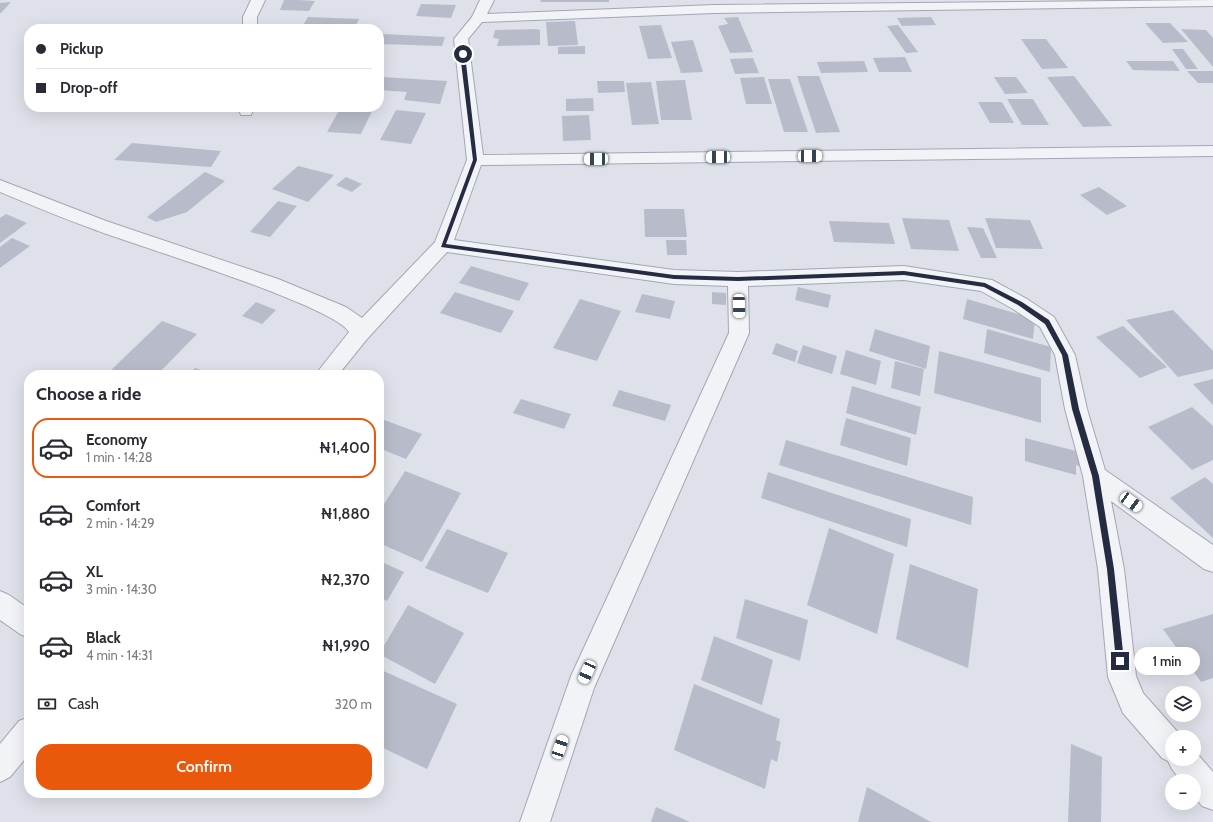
<!DOCTYPE html>
<html lang="en">
<head>
<meta charset="utf-8">
<style>
  body { margin:0; font-family:Cabin,sans-serif; background:#f7f7f7; color:#2b2b33; height:100vh; display:flex; flex-direction:column; font-size:15px; white-space:nowrap }
  * { box-sizing:border-box; margin:0 }
  p { font-size:13px; color:#7c7c81 }
  .icon { flex:none; width:22px; height:22px; fill:none; stroke:currentColor; stroke-width:2; stroke-linecap:round; stroke-linejoin:round }
  .map { position:relative; flex:1; overflow:hidden }
  .details { position:absolute; left:24px; top:370px; width:360px; height:428px; display:flex; flex-direction:column; background:#fff; border-radius:16px; box-shadow:0 4px 16px #0002 }
  .details>* { flex:none }
  .top-card { position:absolute; left:24px; top:24px; width:360px; height:88px; border-radius:16px; box-shadow:0 4px 16px #0002; display:grid; align-content:center; height:88px; padding:0 12px; background:#fff }
  .buttons { position:absolute; left:1165px; top:686px; display:grid; gap:8px }
  .buttons a { display:grid; place-items:center; width:36px; height:36px; border-radius:50%; background:#fff; box-shadow:0 4px 16px #0002; font-size:20px }
  .end { position:absolute; width:18px; height:18px; margin:-9px; border:5px solid #252c42; background:#fff; box-shadow:0 0 0 2px #fff }
  .from { border-radius:50% }
  .bubble { position:absolute; height:28px; border-radius:14px; background:#fff; box-shadow:0 4px 16px #0002; font-size:13px; font-weight:600; line-height:28px; text-align:center }
  .car { position:absolute; width:12px; height:24px; margin:-12px -6px; border-radius:5px; box-shadow:0 0 3px 1px #0007; background:linear-gradient(#fff 24%,#345 0 40%,#fff 0 76%,#345 0 86%,#fff 0) }
  .top-card b { display:flex; align-items:center; gap:14px; height:38px; font-size:15px }
  .top-card b+b { border-top:1px solid #e1e1e2 }
  .top-card i { width:10px; height:10px; background:#2b2b33 }
  ul { padding:0; list-style:none }
  li { display:flex; align-items:center; gap:12px; height:60px; margin:0 8px 6px; padding:0 4px; border:2px solid transparent; border-radius:16px }
  li div { flex:1 }
  li b { display:block; font-size:15px }
  li em { font-style:normal; font-weight:600 }
  li.on { border-color:#ea580c }
  li>.icon { width:36px; height:36px; stroke-width:1.5 }
  h2 { padding:0 12px; font-size:18px; line-height:48px }
  .pay { display:flex; align-items:center; gap:10px; height:44px; padding:0 12px; font-size:15px }
  .pay p { margin-inline-start:auto }
  .action { display:flex; gap:8px; margin-top:auto; padding:8px 12px }
  .action a { flex:1; height:46px; border-radius:16px; background:#ea580c; color:#fff; font-size:16px; font-weight:600; line-height:46px; text-align:center }
  .map>svg:first-child { display:block }
  .building { fill:#b8bcca }
  .lines { fill:none; stroke-linecap:round; stroke-linejoin:round }
  .street-casing { stroke:#a3a7b4; stroke-width:2 }
  .street { fill:#f1f3f7; fill-rule:evenodd }
  .route { fill:#252c42 }
</style>
</head>
<body>
<div class="map">
<svg width="1213" height="822" viewBox="0 0 1213 822">
  <rect width="100%" height="100%" fill="#dee1e9"/>
  <path class="building" d="M284 0H298L315 1 309 11 280 10Z
    M541 0H609V2H540Z
    M11 2 1 13H0V3Z
    M421 4 456 5 451 18 416 16Z
    M308 17 359 19 354 29 302 27Z
    M738 17 753 52 730 53 718 26 728 24 724 18Z
    M931 17 936 25 902 26 897 18Z
    M575 21 578 45 548 46 546 22Z
    M1145 23H1170L1188 42 1163 43Z
    M661 25 672 58 648 59 639 26Z
    M898 25 918 52 906 53 887 26Z
    M536 29 540 30V45L497 46 499 39 493 38 495 30Z
    M1181 29 1206 30 1213 38V67Z
    M383 34 445 37 442 46 379 44Z
    M1021 39H1046L1068 68 1042 69Z
    M693 40 703 72 681 73 671 42Z
    M585 46V54H558V47Z
    M1172 49H1183L1198 69H1186Z
    M905 57 912 72H879L873 58Z
    M753 58 759 73 735 74 730 59Z
    M864 61 868 72 821 73 817 62Z
    M1126 61H1173L1180 71 1133 70Z
    M1187 71H1213V83H1198Z
    M797 76H819L840 132 816 133Z
    M1074 76 1112 126 1083 127 1047 77Z
    M383 77 447 81 440 104 404 100 407 92 379 90Z
    M764 77 772 104H746L740 78Z
    M994 77H1016L1028 93 1005 94Z
    M768 79H790L808 132H784Z
    M685 80 692 120H661L656 81Z
    M597 81H624L625 92 598 93Z
    M651 82 659 124 632 125 626 83Z
    M593 98 594 111H566V99Z
    M1007 99H1033L1049 125H1022Z
    M978 102H1002L1014 123H990Z
    M341 107 373 109 361 134 327 132Z
    M396 110 426 113 411 144 380 140Z
    M589 115 591 140 563 141 562 116Z
    M132 143 221 151 211 167 114 160Z
    M298 166 334 175 308 202 272 189Z
    M205 172 225 181 187 212 156 222 147 217Z
    M346 177 362 184 352 192 336 185Z
    M1099 187 1127 206 1107 215 1080 195Z
    M278 201 297 206 270 237 250 232Z
    M644 209H684L687 237H645Z
    M6 214 27 223 0 243V218Z
    M902 218 949 220 959 251 911 249Z
    M985 218 1030 220 1043 249 996 248Z
    M829 221 889 223 895 244 834 242Z
    M967 227 983 228 997 258H981Z
    M12 238 30 246 0 268V247Z
    M666 240H686L687 255H667Z
    M471 266 529 283 519 301 459 283Z
    M798 287 831 295 828 308 795 300Z
    M455 292 514 311 501 333 440 313Z
    M712 292 726 293V305L712 304Z
    M642 294 675 301 670 319 635 312Z
    M580 299 621 311 597 361 553 348Z
    M967 299 1035 319 1033 339 963 319Z
    M256 302 276 310 262 324 242 316Z
    M1173 310 1213 351V369L1178 377 1126 320Z
    M162 321 197 334 157 375H106Z
    M1123 326 1167 367 1140 378 1096 337Z
    M875 329 930 346 926 369 869 351Z
    M987 329 1051 347 1050 372 984 353Z
    M776 343 798 351 795 362 772 354Z
    M803 345 837 356 832 374 797 363Z
    M846 350 881 361 876 385 840 374Z
    M939 351 1041 378V423L934 393Z
    M895 361 924 369 920 396 891 388Z
    M195 368 217 375H189Z
    M1213 379V405L1193 384Z
    M852 386 921 407 916 435 846 413Z
    M619 390 671 405 665 421 612 406Z
    M521 399 571 414 564 429 513 413Z
    M1192 407 1213 426V460L1192 470 1148 427Z
    M379 418 422 434 406 459 379 448Z
    M846 418 911 438 907 466 840 445Z
    M1025 438 1084 453 1085 468 1076 465V475L1025 461Z
    M786 440 973 497 971 525 779 465Z
    M405 471 461 493 422 562 379 543V512Z
    M768 472 911 519 907 547 761 498Z
    M1205 477 1213 484V538L1170 498Z
    M829 528 894 554 877 634 807 605Z
    M447 529 508 553 488 593 425 568Z
    M379 561 404 572 387 601 379 597Z
    M910 564 978 589 968 668 896 639Z
    M745 599 808 620 800 661 736 638Z
    M408 605 464 633 435 684 379 654Z
    M1213 614V678L1201 682 1163 629Z
    M714 636 773 660 762 705 701 680Z
    M379 669 457 704 427 769 379 746Z
    M694 684 780 719 776 740 781 742 777 762 771 759 765 789 674 750Z
    M1071 744 1102 757 1101 822H1068Z
    M867 787 931 822H858Z
    M656 807 690 822H651Z"/>
  <g class="lines">
    <defs>
      <path id="street" d="M251 0H265L257 17V29H243V17Z
        M480 0H494L487 14 714 5 1213 0V6L714 13 482 22 468 39 483 155 1213 146V156L481 165 454 240 674 270 738 272 904 266 992 280 1027 299 1054 317 1075 355 1087 409 1105 470 1213 545V572L1204 569 1111 501 1124 569 1136 676 1143 693 1182 737H1172V759H1194V750L1213 772V810L1202 806 1194 796V781H1181L1172 769 1168 761 1162 758 1123 713 1108 677 1098 569 1083 476 1065 409 1055 355 1040 327 1013 309 981 291 904 280 748 286 749 333 594 688 550 822H520L571 676 729 333 728 286 674 284 447 252 367 339 338 375H315L349 332C333 305 134 245 93 229 62 218 31 205 0 192V180L106 221 278 279 346 307 362 318 435 242 467 160 454 39 472 17Z
        M238 107H254L251 115H241Z
        M0 591 9 595 29 609V638L20 634 0 620Z
        M29 717V754L10 777 0 782V744L19 721Z"/>
    </defs>
    <use href="#street" class="street-casing"/>
    <use href="#street" class="street"/>
  </g>
  <path class="route" d="M463 53 465 54 477 160 446 244 674 275 738 277 904 271 985 283 1022 302 1049 320 1068 355 1079 409 1099 476 1114 569 1124 661 1123 664 1120 665 1116 661 1107 569 1092 476 1072 409 1062 355 1045 324 1018 305 984 287 904 275 738 281 674 279 441 247 473 160 460 54Z"/>
</svg>
<div class="buttons">
<a><svg class="icon" aria-label="layers" viewBox="0 0 24 24"><path d="M12 4l9 5-9 5-9-5zM3 14l9 5 9-5"/></svg></a>
<a>+</a>
<a>−</a>
</div>
<i class="end from" style="left:463px;top:54px"></i>
<i class="end" style="left:1120px;top:661px"></i>
<div class="bubble" style="left:1134px;top:647px;width:66px">1 min</div>
<i class="car" style="left:810px;top:156px;rotate:89deg"></i>
<i class="car" style="left:718px;top:157px;rotate:269deg"></i>
<i class="car" style="left:596px;top:159px;rotate:269deg"></i>
<i class="car" style="left:739px;top:306px;rotate:179deg"></i>
<i class="car" style="left:1131px;top:502px;rotate:126deg"></i>
<i class="car" style="left:587px;top:672px;rotate:204deg"></i>
<i class="car" style="left:560px;top:747px;rotate:19deg"></i>
<div class="top-card">
<b><i class="from"></i>Pickup</b>
<b><i></i>Drop-off</b>
</div>
<section class="details">
<h2>Choose a ride</h2>
<ul>
<li class="on"><svg class="icon" aria-label="car" viewBox="0 0 24 24"><path d="M5 17H2v-5l4-1 3-4h7l3 4 3 1v5h-3M9 17h6M6 11h13"/><circle cx="7" cy="17" r="2"/><circle cx="17" cy="17" r="2"/></svg><div><b>Economy</b><p>1 min · 14:28</p></div><em>₦1,400</em></li>
<li><svg class="icon" aria-label="car" viewBox="0 0 24 24"><path d="M5 17H2v-5l4-1 3-4h7l3 4 3 1v5h-3M9 17h6M6 11h13"/><circle cx="7" cy="17" r="2"/><circle cx="17" cy="17" r="2"/></svg><div><b>Comfort</b><p>2 min · 14:29</p></div><em>₦1,880</em></li>
<li><svg class="icon" aria-label="car" viewBox="0 0 24 24"><path d="M5 17H2v-5l4-1 3-4h7l3 4 3 1v5h-3M9 17h6M6 11h13"/><circle cx="7" cy="17" r="2"/><circle cx="17" cy="17" r="2"/></svg><div><b>XL</b><p>3 min · 14:30</p></div><em>₦2,370</em></li>
<li><svg class="icon" aria-label="car" viewBox="0 0 24 24"><path d="M5 17H2v-5l4-1 3-4h7l3 4 3 1v5h-3M9 17h6M6 11h13"/><circle cx="7" cy="17" r="2"/><circle cx="17" cy="17" r="2"/></svg><div><b>Black</b><p>4 min · 14:31</p></div><em>₦1,990</em></li>
</ul>
<div class="pay"><svg class="icon" aria-label="cash" viewBox="0 0 24 24"><path d="M3 7h18v10H3z"/><circle cx="12" cy="12" r="2"/></svg>Cash<p>320 m</p></div>
<div class="action"><a>Confirm</a></div>
</section>
</div>
</body>
</html>
